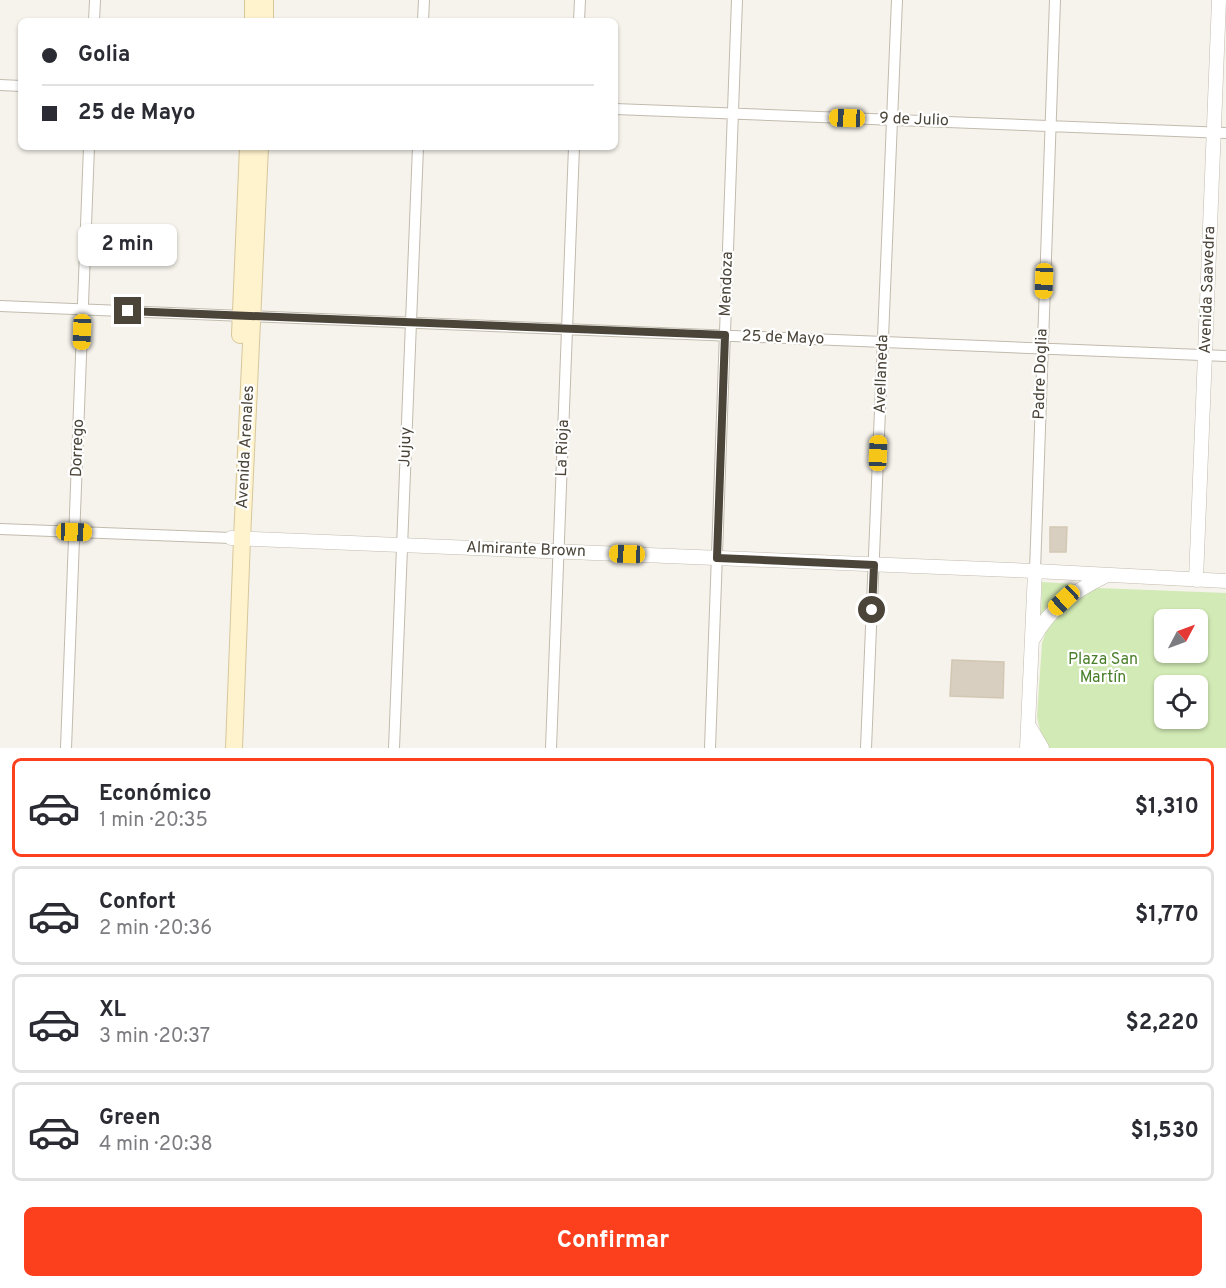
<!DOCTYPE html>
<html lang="es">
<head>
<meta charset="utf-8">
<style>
  body { margin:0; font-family:Overpass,sans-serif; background:#f2f2f3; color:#2b2b33; height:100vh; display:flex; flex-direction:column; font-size:22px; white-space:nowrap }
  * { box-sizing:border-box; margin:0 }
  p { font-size:20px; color:#7c7c81 }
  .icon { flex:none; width:33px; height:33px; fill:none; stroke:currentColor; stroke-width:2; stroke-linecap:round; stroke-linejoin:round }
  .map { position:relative; height:748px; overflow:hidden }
  .sheet { display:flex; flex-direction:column; background:#fff; flex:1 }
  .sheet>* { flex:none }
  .banner { position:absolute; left:18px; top:18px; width:600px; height:132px; border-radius:9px; box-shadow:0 2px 4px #0004; display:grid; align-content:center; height:132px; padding:0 24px; background:#fff }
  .needle { width:39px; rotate:49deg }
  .fabs { position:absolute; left:1154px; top:609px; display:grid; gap:12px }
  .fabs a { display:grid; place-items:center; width:54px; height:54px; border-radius:9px; background:#fff; box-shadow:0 2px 4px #0004; font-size:30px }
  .end { position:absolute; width:27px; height:27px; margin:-14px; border:8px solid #4b4439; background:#fff; box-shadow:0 0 0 3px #fff }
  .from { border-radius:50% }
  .bubble { position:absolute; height:42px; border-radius:9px; background:#fff; box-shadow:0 2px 4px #0004; font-size:20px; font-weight:700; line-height:42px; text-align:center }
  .car { position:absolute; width:18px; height:36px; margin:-18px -9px; border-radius:8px; box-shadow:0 0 4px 2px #0007; background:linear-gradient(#f5c518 24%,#345 0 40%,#f5c518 0 76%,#345 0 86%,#f5c518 0) }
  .banner b { display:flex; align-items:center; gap:21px; height:57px; font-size:22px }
  .banner b+b { border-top:2px solid #e1e1e2 }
  .banner i { width:15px; height:15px; background:#2b2b33 }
  ul { padding:10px 0 0; list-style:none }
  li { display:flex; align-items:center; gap:18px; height:99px; margin:0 12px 9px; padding:0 12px; border:3px solid #e1e1e2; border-radius:9px }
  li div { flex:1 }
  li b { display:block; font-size:22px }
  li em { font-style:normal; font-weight:700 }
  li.on { border-color:#fc3f1d }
  li>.icon { width:54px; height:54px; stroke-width:1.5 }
  .action { display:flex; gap:12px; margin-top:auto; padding:12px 24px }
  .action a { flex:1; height:69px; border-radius:9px; background:#fc3f1d; color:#fff; font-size:24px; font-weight:700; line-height:69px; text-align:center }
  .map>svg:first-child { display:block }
  .green { fill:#d2eab5; fill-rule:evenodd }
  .building { fill:#d8cfc1; stroke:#d3c7b4; stroke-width:1.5 }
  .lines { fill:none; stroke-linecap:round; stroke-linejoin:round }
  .minor-casing { stroke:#c2bbae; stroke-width:12 }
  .tertiary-casing { stroke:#c2bbae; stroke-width:15 }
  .secondary-casing { stroke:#d6c79b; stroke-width:18 }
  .minor { stroke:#fff; stroke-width:10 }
  .tertiary { stroke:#fff; stroke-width:14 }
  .secondary { stroke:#fff3cd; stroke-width:16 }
  .route { stroke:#4b4439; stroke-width:8 }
  .labels { text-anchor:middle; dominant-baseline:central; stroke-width:4.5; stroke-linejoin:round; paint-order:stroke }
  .street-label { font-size:16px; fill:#4b4439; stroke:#fff }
  .park-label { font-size:16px; fill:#4a7f2a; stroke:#fff }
</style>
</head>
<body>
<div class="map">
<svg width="1226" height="748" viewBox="0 0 1226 748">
  <rect width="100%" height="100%" fill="#f6f3ec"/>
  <path class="green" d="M1042 582 1073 584 1041 616Z
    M1098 588 1226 593V748H1048L1041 734 1037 717 1042 643 1048 626 1055 615 1087 591ZM1164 620H1197V652H1164ZM1164 686H1197V718H1164Z"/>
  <path class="building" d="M1050 527H1067L1066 552H1050Z
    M952 660 1004 662 1003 698 950 696Z"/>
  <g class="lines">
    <defs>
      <path id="minor" d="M94 21 95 0
        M423 21 424 0
        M579 21 580 0
        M0 85 21 86
        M615 109 1226 133
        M0 306 1226 356
        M0 529 231 538
        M1035 571 1055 0
        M66 748 89 147
        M394 748 418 147
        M551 748 574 147
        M710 748 737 0
        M866 748 897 0"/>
      <path id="tertiary" d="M231 538 1035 571 1226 581
        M1196 580 1219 0
        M1033 639C1051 607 1073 592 1105 576
        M1029 726 1042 748
        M1027 748 1035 571"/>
      <path id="secondary" d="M253 21V0
        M265 21V0
        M240 335 248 147
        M234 748 242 539 260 147"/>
    </defs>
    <use href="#minor" class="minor-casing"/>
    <use href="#tertiary" class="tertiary-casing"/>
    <use href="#secondary" class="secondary-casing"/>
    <use href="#minor" class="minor"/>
    <use href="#tertiary" class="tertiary"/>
    <use href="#secondary" class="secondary"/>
  </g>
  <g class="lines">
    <path class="route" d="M128 311 725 335 717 558 874 565 872 610"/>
  </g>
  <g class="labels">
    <g class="street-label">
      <text transform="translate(914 120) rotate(2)">9 de Julio</text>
      <text transform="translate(727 284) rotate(-88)">Mendoza</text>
      <text transform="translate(1208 290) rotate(-88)">Avenida Saavedra</text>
      <text transform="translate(783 338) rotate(2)">25 de Mayo</text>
      <text transform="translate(882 374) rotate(-88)">Avellaneda</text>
      <text transform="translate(1041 374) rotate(-88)">Padre Doglia</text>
      <text transform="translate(246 447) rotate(-87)">Avenida Arenales</text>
      <text transform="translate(406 447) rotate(-88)">Jujuy</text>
      <text transform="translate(78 448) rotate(-88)">Dorrego</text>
      <text transform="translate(563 448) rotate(-88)">La Rioja</text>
      <text transform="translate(526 550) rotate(2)">Almirante Brown</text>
    </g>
    <g class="park-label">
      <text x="1103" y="660">Plaza San<tspan x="1103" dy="18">Martín</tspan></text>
    </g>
  </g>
</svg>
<div class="fabs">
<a><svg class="needle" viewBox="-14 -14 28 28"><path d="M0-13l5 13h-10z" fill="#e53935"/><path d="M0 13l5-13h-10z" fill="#7c7c81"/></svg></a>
<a><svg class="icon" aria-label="locate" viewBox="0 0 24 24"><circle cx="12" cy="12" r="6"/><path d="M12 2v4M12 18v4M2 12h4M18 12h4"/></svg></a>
</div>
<i class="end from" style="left:872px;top:610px"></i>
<i class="end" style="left:128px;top:311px"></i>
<div class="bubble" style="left:78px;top:224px;width:99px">2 min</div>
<i class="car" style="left:847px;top:118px;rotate:272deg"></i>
<i class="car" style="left:1044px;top:281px;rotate:182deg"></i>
<i class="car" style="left:82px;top:332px;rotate:182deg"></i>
<i class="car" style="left:878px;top:453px;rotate:2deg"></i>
<i class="car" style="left:74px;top:532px;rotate:92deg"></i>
<i class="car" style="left:627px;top:554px;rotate:272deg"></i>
<i class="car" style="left:1064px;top:600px;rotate:227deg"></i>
<div class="banner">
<b><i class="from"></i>Golia</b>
<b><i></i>25 de Mayo</b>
</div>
</div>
<section class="sheet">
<ul>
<li class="on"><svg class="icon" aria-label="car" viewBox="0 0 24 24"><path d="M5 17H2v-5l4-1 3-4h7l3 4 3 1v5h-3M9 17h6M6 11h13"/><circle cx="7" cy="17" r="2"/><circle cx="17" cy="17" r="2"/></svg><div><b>Económico</b><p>1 min · 20:35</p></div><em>$1,310</em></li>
<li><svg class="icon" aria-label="car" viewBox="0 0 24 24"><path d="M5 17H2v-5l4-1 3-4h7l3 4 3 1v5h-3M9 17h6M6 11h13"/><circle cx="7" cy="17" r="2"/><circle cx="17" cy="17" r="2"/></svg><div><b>Confort</b><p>2 min · 20:36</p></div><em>$1,770</em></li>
<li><svg class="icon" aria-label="car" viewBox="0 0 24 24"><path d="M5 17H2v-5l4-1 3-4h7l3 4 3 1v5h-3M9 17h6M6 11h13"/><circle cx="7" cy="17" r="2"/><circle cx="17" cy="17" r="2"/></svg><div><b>XL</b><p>3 min · 20:37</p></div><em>$2,220</em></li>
<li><svg class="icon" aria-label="car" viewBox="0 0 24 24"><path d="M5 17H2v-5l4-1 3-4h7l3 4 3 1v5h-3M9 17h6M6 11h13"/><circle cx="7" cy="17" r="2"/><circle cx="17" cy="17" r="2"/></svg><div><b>Green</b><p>4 min · 20:38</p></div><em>$1,530</em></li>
</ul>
<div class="action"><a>Confirmar</a></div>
</section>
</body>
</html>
